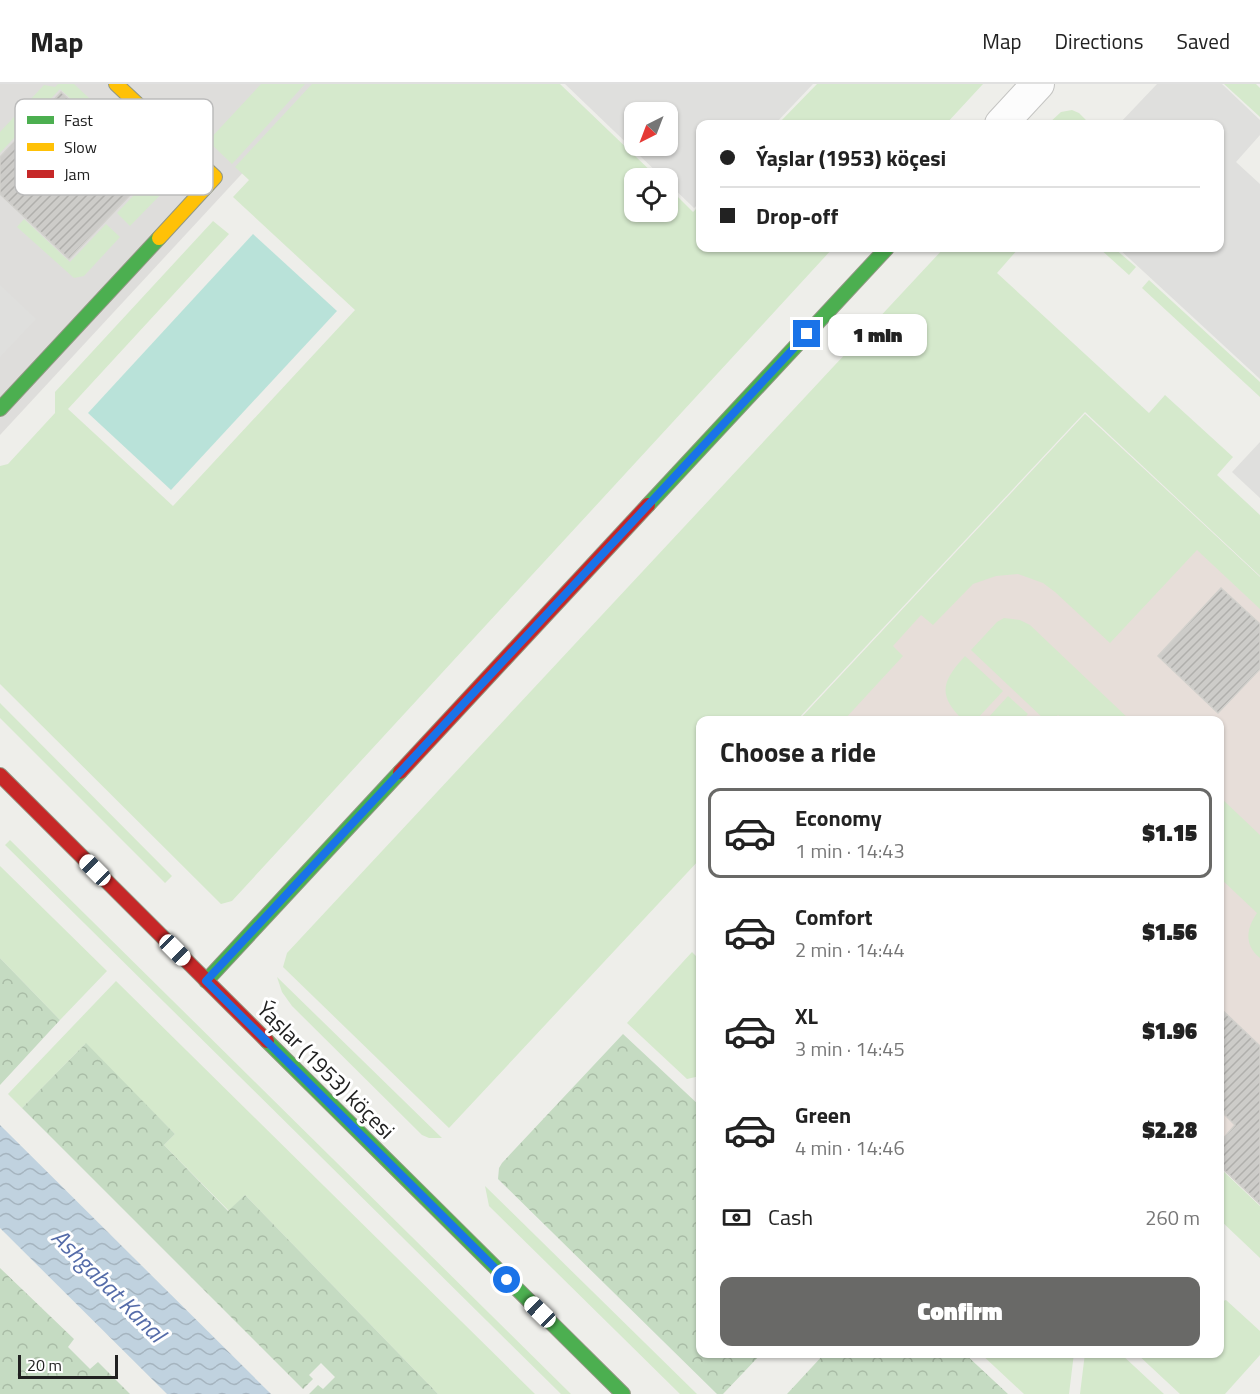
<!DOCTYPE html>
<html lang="en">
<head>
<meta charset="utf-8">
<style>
  body { margin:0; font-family:"Titillium Web",sans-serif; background:#f6f6f6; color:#222; height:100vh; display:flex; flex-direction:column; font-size:22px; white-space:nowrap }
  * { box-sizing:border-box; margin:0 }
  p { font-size:20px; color:#767676 }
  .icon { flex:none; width:33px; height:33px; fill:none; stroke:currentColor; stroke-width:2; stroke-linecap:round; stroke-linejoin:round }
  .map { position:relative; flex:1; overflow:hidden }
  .sheet { position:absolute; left:696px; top:632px; width:528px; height:642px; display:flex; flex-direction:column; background:#fff; border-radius:12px; box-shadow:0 2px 4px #0004 }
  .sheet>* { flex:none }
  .hud { position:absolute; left:696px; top:36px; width:528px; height:132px; border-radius:12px; box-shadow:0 2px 4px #0004; display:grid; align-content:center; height:132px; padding:0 24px; background:#fff }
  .needle { width:39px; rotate:222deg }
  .controls { position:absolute; left:624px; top:18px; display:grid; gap:12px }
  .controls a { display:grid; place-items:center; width:54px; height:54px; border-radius:12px; background:#fff; box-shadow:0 2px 4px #0004; font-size:30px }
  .scale { position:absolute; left:18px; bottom:15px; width:100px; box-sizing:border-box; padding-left:6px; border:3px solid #212121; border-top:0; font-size:16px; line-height:21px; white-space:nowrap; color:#212121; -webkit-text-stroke:4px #fff; paint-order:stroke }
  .end { position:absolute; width:27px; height:27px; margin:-14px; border:8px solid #1a73e8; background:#fff; box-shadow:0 0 0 3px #fff }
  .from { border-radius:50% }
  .bubble { position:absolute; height:42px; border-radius:12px; background:#fff; box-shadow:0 2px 4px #0004; font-size:20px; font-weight:800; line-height:42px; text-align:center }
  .car { position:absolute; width:18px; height:36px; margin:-18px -9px; border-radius:8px; box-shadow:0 0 4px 2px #0007; background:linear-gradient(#fff 24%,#345 0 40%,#fff 0 76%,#345 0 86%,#fff 0) }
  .hud b { display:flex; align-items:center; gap:21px; height:57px; font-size:22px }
  .hud b+b { border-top:2px solid #e0e0e0 }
  .hud i { width:15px; height:15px; background:#222 }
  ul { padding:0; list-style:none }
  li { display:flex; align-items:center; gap:18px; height:90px; margin:0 12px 9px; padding:0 12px; border:3px solid transparent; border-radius:12px }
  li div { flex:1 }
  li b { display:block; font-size:22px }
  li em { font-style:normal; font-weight:800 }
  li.active { border-color:#696967 }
  li>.icon { width:54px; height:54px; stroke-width:1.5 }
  h2 { padding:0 24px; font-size:27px; line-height:72px }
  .pay { display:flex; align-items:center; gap:15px; height:66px; padding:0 24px; font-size:22px }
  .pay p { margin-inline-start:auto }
  .primary-button { display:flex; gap:12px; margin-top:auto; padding:12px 24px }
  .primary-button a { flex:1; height:69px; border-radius:12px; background:#696967; color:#fff; font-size:24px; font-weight:800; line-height:69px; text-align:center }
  header { display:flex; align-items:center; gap:36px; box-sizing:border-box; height:84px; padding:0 30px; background:#fff; border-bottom:2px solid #e0e0e0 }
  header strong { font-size:28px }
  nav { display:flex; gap:33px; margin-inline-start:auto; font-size:21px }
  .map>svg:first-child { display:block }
  .residential { fill:#dedddb }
  .commercial { fill:#e7ded9 }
  .grass { fill:#d5e9cc }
  .forest { fill:url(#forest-crowns) }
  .pitch { fill:#b9e2d9 }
  .parking { fill:#dfdfdd; fill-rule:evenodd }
  .water { fill:url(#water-waves) }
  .building { fill:url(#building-hatch); stroke:#d1d0cc; stroke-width:1.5 }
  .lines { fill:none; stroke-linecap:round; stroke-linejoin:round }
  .street-casing { stroke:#c4c4c2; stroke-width:34 }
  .fast-casing { stroke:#919783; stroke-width:16 }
  .slow-casing { stroke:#919783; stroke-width:16 }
  .jam-casing { stroke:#919783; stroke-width:16 }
  .street { stroke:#fcfcfc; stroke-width:32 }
  .fast { stroke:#4caf50; stroke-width:14 }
  .slow { stroke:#ffc107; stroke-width:14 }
  .jam { stroke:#c62828; stroke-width:14 }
  .route { stroke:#1a73e8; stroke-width:8 }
  .labels { text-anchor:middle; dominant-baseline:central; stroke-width:6; stroke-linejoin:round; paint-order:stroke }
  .street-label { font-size:22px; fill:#212121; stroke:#fff }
  .water-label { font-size:24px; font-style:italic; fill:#556ca9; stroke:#fff }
  .key { fill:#fff; stroke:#bcbcbc; stroke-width:1.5 }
  .key-label { font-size:16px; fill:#212121 }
</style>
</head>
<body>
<header>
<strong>Map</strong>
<nav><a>Map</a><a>Directions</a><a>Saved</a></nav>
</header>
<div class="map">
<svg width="1260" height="1310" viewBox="0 0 1260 1310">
  <defs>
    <pattern id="forest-crowns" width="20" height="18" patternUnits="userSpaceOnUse" patternTransform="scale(1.5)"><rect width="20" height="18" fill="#c5dbc2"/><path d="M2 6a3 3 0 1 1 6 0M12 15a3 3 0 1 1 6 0" fill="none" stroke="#a9bca6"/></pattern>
    <pattern id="water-waves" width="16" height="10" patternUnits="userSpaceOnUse" patternTransform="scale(1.5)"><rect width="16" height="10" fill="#c0d2df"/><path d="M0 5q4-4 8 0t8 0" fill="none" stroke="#a5b4bf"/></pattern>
    <pattern id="building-hatch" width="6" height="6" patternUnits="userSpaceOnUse" patternTransform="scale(1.5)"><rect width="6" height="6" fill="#cdccc9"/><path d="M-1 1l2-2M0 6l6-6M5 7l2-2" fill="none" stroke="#b0afac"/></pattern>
  </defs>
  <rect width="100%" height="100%" fill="#eeeeea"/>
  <path class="residential" d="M0 0H325L0 351Z"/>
  <path class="commercial" d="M1085 330 1260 493V1121L1220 1083V636H799Z"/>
  <path class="grass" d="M58 0H74L105 29 96 38 60 5 0 69V48L44 1 55 3Z
    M261 0H305L232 80 208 57Z
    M312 0H560L658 94H634V128H668V103L693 128 700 121V164H833L232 817 221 820 0 600V382L8 380 55 329V308L213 137 229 150 68 325 173 422 355 226 233 113 249 96 235 83Z
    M817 0H983L946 40H778Z
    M1224 0H1256L1260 4V33Z
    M1072 26 1079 29 1090 40H1048L1061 28Z
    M121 43 168 88 172 95 169 102 130 142 117 129 152 92 112 53Z
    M24 135 70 178 106 140 120 153 84 192 74 194 17 143Z
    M944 164H1016L1018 165 997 189 1149 329 1165 311 1233 373 1217 391 1260 431V492L1085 328 797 636H700V775L449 1044 283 883 287 869Z
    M1099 164H1114L1136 183 1129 191Z
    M1149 196 1260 298V313L1142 204Z
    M1085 330 1260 493V525L1197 466 1110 559 1055 508 1043 499 1018 490 996 492 973 500 933 541 921 531 893 562 903 572 844 636H799Z
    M1004 534 1020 536 1030 541 1130 636H1064L1058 631 1053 636H1045L971 566 997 538Z
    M965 572 1003 607 976 636H963C937 611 942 597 965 572Z
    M1008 612 1028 630 1022 636H986Z
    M0 619 172 792 165 799 0 634Z
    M1220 713 1260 751V874C1244 861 1246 845 1257 829L1220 794Z
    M10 756 571 1310H561L5 761Z
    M0 782 107 887 60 936 0 874Z
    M692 868 700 876V992L687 995 627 939Z
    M277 893 442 1054H429L422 1051 292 922 282 908Z
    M116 897 535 1310H438L245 1111 229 1127 164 1061 175 1050 85 960 22 1024 8 1010Z
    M1220 1084 1260 1122V1174L1220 1136Z
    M485 1102 697 1310H680L489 1122Z
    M1226 1216 1260 1247V1271L1225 1310H1180L1136 1269H1220V1218Z
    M980 1269H1074L1069 1310H1024Z
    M1085 1269H1120L1164 1310H1080Z"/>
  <path class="forest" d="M0 874 60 936 0 1001Z
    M623 950 700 1022V1269H762L723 1310H717L498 1095 499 1084 502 1079Z
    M86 959 175 1050 164 1061 228 1127 245 1111 438 1310H309L318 1301 323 1305 335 1293 321 1279 309 1291 313 1295 303 1305 22 1024Z
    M0 1184 74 1255 68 1263 90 1285 98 1278 130 1310H0Z
    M825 1269H964L1008 1310H787Z"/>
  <path class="pitch" d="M253 150 337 227 171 406 88 329Z"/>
  <path class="parking" d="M565 0H813L775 40H700V118L694 124 668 99V94H663ZM668 28V62H634V28Z
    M1157 0H1222L1260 36V51L1236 78 1260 100V295L1118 164H1220V40H1119Z
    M0 201 36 235 0 273Z
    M1260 358V414L1232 388Z"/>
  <path class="water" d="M0 1041 271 1310H167L0 1144Z"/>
  <path class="building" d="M61 8 149 91 69 175 0 110V73Z
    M1221 504 1260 540V585L1218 629 1158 572Z
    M1220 924 1260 962V1120L1220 1082V1058L1235 1041 1220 1026Z"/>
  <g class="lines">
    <defs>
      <path id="street" d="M1001 40 1038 0"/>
      <path id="fast" d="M0 325 159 154
        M648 421 887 164
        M206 897 400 688
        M267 957 623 1310"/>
      <path id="slow" d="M116 0 215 93 159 154"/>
      <path id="jam" d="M400 688 648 421
        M0 691 267 957"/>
    </defs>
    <use href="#street" class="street-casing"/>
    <use href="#fast" class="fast-casing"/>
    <use href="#slow" class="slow-casing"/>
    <use href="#jam" class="jam-casing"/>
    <use href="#street" class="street"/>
    <use href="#fast" class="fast"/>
    <use href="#slow" class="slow"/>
    <use href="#jam" class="jam"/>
  </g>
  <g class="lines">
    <path class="route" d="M507 1196 206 897 807 250"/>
  </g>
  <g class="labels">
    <g class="street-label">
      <text transform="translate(326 986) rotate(45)">Ýaşlar (1953) köçesi</text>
    </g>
    <g class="water-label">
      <text transform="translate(109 1201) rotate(45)">Ashgabat Kanal</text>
    </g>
  </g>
  <rect x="15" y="15" width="198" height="96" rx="9" class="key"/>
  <rect x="27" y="32" width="27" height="8" fill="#4caf50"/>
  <rect x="27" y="59" width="27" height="8" fill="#ffc107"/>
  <rect x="27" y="86" width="27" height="8" fill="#c62828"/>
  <g class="key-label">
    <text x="64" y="42">Fast</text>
    <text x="64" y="69">Slow</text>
    <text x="64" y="96">Jam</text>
  </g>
</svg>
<div class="controls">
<a><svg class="needle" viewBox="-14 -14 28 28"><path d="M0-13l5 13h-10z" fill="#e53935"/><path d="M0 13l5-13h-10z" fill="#767676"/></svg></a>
<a><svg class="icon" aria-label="locate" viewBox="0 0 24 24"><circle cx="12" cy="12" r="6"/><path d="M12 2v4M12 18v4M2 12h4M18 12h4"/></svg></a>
</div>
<div class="scale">20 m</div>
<i class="end from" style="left:507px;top:1196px"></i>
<i class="end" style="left:807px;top:250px"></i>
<div class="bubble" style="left:828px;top:230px;width:99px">1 min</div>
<i class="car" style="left:95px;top:786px;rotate:315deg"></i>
<i class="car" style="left:175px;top:866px;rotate:135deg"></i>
<i class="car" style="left:540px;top:1228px;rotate:314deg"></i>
<div class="hud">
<b><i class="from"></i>Ýaşlar (1953) köçesi</b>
<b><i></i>Drop-off</b>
</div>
<section class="sheet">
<h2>Choose a ride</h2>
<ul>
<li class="active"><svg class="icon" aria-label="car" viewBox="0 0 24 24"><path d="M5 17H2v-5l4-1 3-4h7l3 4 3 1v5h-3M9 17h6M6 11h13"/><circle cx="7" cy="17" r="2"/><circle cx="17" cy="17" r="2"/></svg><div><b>Economy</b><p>1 min · 14:43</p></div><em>$1.15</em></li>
<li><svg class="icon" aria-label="car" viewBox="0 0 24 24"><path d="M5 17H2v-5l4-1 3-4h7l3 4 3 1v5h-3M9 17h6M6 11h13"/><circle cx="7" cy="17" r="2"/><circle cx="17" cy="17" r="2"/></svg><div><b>Comfort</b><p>2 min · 14:44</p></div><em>$1.56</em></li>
<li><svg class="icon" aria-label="car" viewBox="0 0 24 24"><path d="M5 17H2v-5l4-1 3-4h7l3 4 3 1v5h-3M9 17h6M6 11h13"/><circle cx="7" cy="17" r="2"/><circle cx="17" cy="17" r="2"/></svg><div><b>XL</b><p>3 min · 14:45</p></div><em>$1.96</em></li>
<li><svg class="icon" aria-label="car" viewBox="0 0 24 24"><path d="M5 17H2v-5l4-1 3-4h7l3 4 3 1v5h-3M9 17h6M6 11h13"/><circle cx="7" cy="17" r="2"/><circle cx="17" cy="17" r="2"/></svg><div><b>Green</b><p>4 min · 14:46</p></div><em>$2.28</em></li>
</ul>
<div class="pay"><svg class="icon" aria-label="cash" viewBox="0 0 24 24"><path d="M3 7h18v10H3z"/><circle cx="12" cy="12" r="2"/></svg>Cash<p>260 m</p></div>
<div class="primary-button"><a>Confirm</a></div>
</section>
</div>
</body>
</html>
